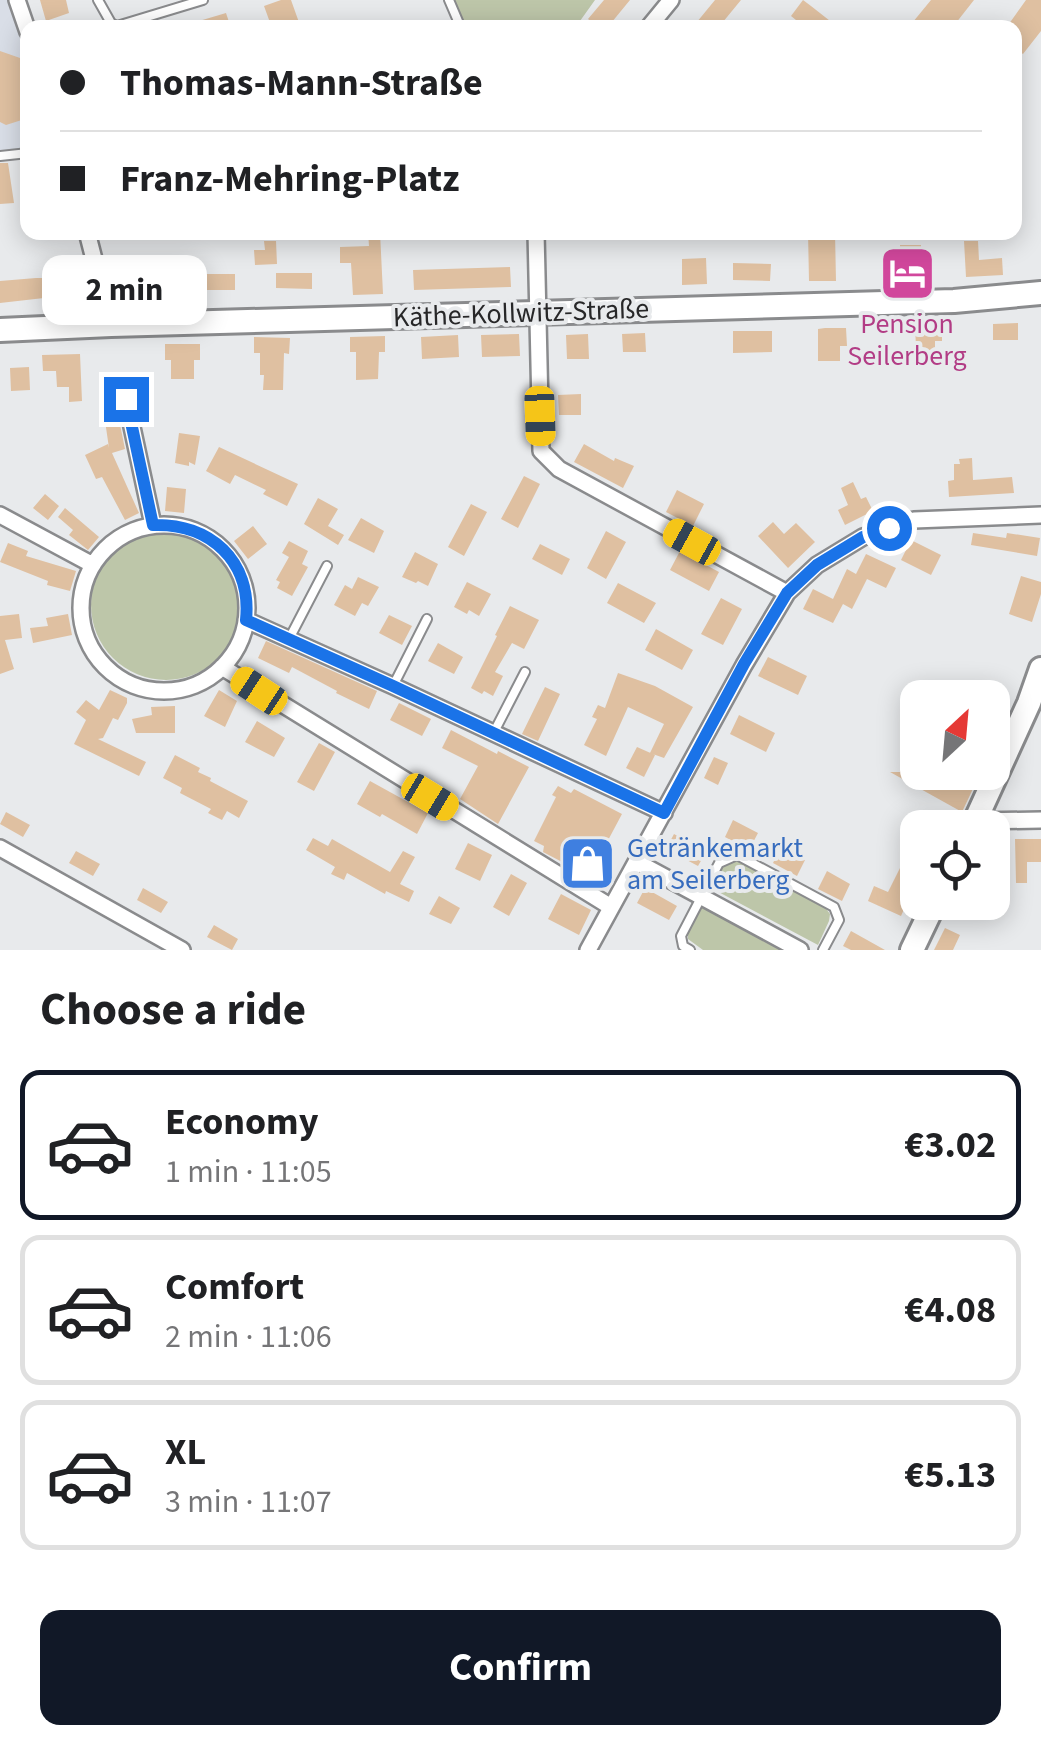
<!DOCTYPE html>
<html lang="en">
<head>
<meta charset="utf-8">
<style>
  body { margin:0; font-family:"Source Sans 3",sans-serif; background:#f2f2f2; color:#202124; height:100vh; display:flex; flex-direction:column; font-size:38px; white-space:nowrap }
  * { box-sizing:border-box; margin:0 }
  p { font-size:32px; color:#757577 }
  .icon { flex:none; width:55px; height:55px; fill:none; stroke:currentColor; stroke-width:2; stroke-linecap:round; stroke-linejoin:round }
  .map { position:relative; height:950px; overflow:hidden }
  .drawer { display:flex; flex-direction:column; background:#fff; flex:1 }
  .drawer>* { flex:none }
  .banner { position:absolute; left:20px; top:20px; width:1002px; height:220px; border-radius:20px; box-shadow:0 5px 25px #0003; display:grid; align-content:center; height:220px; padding:0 40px; background:#fff }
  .needle { width:65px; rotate:26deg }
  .fabs { position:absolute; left:900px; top:680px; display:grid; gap:20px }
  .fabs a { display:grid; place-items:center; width:110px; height:110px; border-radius:20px; background:#fff; box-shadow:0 5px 25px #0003; font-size:50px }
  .end { position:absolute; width:45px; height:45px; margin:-22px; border:12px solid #1a73e8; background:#fff; box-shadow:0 0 0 5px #fff }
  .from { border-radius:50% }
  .bubble { position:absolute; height:70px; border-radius:20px; background:#fff; box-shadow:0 5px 25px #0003; font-size:32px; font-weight:700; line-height:70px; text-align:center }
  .car { position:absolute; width:30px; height:60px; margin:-30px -15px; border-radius:12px; box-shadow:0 0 8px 2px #0007; background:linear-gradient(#f5c518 24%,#345 0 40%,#f5c518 0 76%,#345 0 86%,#f5c518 0) }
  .banner b { display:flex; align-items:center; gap:35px; height:95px; font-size:38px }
  .banner b+b { border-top:2px solid #e0e0e0 }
  .banner i { width:25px; height:25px; background:#202124 }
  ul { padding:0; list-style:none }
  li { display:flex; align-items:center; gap:30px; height:150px; margin:0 20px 15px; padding:0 20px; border:5px solid #e0e0e0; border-radius:20px }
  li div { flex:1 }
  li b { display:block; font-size:38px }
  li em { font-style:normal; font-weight:700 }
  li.selected { border-color:#111827 }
  li>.icon { width:90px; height:90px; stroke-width:1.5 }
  h2 { padding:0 40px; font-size:45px; line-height:120px }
  .button { display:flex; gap:20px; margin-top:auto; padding:20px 40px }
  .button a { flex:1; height:115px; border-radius:20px; background:#111827; color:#fff; font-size:40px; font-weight:700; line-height:115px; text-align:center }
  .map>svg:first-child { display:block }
  .built { fill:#d9dee7 }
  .green { fill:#bdc6a9 }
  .building { fill:#dfc0a1 }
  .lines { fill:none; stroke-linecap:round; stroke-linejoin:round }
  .lane-casing { stroke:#8a8b8d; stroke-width:12 }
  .street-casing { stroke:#8a8b8d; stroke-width:20 }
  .secondary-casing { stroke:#8a8b8d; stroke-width:28 }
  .lane { stroke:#fff; stroke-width:8 }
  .street { stroke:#fff; stroke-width:15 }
  .secondary { stroke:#fff; stroke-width:22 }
  .route { stroke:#1a73e8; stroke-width:12 }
  .labels { text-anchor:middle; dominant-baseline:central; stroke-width:8; stroke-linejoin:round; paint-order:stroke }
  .street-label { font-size:28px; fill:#272728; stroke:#e8eaec }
  .hotel-label { font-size:28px; fill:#b23c85; stroke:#e8eaec }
  .shop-label { font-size:28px; fill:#366cbe; stroke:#e8eaec; text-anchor:start }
</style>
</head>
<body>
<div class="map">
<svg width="1041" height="950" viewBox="0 0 1041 950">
  <rect width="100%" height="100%" fill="#e8eaec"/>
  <path class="built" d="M0 0H14L28 43 27 152 0 155Z"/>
  <path class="green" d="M449 0H595L575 28 461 27Z
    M91 605a75 75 0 1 1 150 0a75 75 0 1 1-150 0Z
    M729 861 742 862 824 906 830 914 829 921 818 945 711 888 724 864Z
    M701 906 783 950H703L688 939V931Z"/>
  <path class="building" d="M40 0H66L69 13 46 21Z
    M281 0H291L301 28H272L264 6Z
    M604 0H630L607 28H599L588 19Z
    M715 0H741L718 28H692Z
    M803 0 811 6 839 28H806L791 16Z
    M931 0H974L952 28H908Z
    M1026 0H1041V31L1023 54 1015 48V28H1006Z
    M226 13 231 28H189V24Z
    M0 51 20 58 28 83V118L6 125 0 122Z
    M0 163H8L14 203 0 204Z
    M368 232H380L383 294 353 295 351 263H340V247L369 246Z
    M808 232H835L836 281H809Z
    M264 241H276L277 264 255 265 254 250H265Z
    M964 241H978L979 260 1002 258 1003 275 966 277Z
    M900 245H921V276H894L893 262H900Z
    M706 258 707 284 682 285V259Z
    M733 263 771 264 770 281 733 280Z
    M510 267 511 287 414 290 413 270Z
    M276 273H312V289L276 288Z
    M200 274H235V290H200Z
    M129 277H165V293L129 292Z
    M36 278H78L79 305 45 306 44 298 0 303V281Z
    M1018 323V340H993V324Z
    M915 325H942V341H935V357H923V347L916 348Z
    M825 328H846L847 346H840V361H818V329Z
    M733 331H772V352L733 353Z
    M645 333 646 352H623L622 334Z
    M519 334 520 356 482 357 481 335Z
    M588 334 589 359H567L566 335Z
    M458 335 459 357 422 359 421 337Z
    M385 336V352H379L378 379 356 380V352H350V337Z
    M254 337 290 338 289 354 284 353 283 390H263L264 375H260V353H254Z
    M165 344H200V360H194V379H171V360H165Z
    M80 354 82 401 69 402V387H57L56 371H43L42 355Z
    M29 367 30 390 11 391 10 368Z
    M581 394V415H559L558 395Z
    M116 405 125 449 112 453 139 513 125 520 102 477 96 479 85 455 108 444 109 448 103 407Z
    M179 433 200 436 195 465 189 462V466L175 463Z
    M584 444 614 461 615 458 634 466 623 488 574 462Z
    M219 447 298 484 287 506 263 494 266 490 235 475 230 484 206 471Z
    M972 458 973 480 1012 477 1014 493 949 497 948 481 954 480V464H960L959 459Z
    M524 476 540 484 518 528 501 519Z
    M853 482 861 499 866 497 873 511 845 525 838 510 848 505 841 488Z
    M167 487 186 489 184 513 165 511Z
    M677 490 704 504 693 526 666 512Z
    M45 494 59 506 48 520 33 508Z
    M318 498 338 509 328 526 344 535 338 545 304 524Z
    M471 504 487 512 464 556 448 547Z
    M65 508 99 537 88 550 69 535 73 530 58 517Z
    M361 518 384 531 374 553 348 540Z
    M773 522 784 534 796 523 815 542 788 568 758 536Z
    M253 526 267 544 248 559 234 541Z
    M606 531 626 542 606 579 587 568Z
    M973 533 1006 538 1007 533 1040 538 1037 556 971 545Z
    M911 540 941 555 931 575 901 560Z
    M289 541 308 551 302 564 308 567 292 596 277 588 280 582 276 580 289 557 282 553Z
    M8 543 28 551 26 556 76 571 70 591 47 585 48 581 0 562Z
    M540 544 570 559 562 575 532 559Z
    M680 551 719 572 709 591 670 570Z
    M415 552 438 564 428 586 418 581 416 583 402 577Z
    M866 554 896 568 886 588 867 579 852 609 843 604 833 623 803 609 813 589 833 599 847 569 856 574Z
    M1021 576 1041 582V594L1032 622 1009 614Z
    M358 577 379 587 368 606 362 603 355 616 334 605 345 585 352 589Z
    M467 582 491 594 479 616 469 610 467 614 454 607Z
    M618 583 656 603 644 623 607 603Z
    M721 598 742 609 723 645 701 634Z
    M510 606 539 620 524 649 512 643 495 672 503 676 493 696 484 691 482 694 471 688 497 636 495 635Z
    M19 614 22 638 5 640 14 669 0 674V616Z
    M68 614 72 635 33 643 30 628 48 626 46 618Z
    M389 615 412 626 402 645 379 633Z
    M656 629 693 650 682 670 645 650Z
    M266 641 377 691 369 709 336 693 337 691 292 667 289 673 258 658Z
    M438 643 463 657 454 674 428 661Z
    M768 657 807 676 798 695 758 676Z
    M618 673 655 686 693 707 664 758 650 753 664 724 628 707 606 756 584 745 597 719 592 717 598 705 605 708Z
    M545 687 560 694 538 741 522 734Z
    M110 690 127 698V703L118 720 113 718 103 738 98 739 146 762 139 776 74 744 86 720 76 712 86 700 99 710Z
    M219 690 237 701 225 727 204 716Z
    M399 703 431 719 422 736 390 720Z
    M175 706V733H136L132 719 152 715 151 707Z
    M739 715 775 733 766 752 730 734Z
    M257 721 285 738 274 757 245 742Z
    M451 730 497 754 498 751 529 767 498 824 460 799 478 766 442 748Z
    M918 741V772H972L979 776 962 812 890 772H900Z
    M319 743 335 752 314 791 297 782Z
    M637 747 655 755 644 777 626 768Z
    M175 755 200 768 198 772 211 778 210 781 248 801 239 818 227 811 222 820 208 813 211 809 180 793 182 788 163 778Z
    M714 757 728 763 718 785 704 778Z
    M370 781 428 813 417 834 382 814 380 817 357 804Z
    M558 786 571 793 574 789 622 814 589 876 543 852 544 846 534 841 556 797 552 795Z
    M6 812 30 825 23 837 0 824Z
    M733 820 758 833 749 850 725 837Z
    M918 832V878L901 916 868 901 874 886 888 892Z
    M674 834 706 852 698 866 666 849Z
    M313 838 328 846 332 839 390 872 403 851 415 857 400 884 414 891 409 902 386 891 385 894 347 873 344 880 331 874 335 867 306 850Z
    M1015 839H1041V862H1027V883H1016Z
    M468 843 492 855 480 881 455 869Z
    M781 847 805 860 797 876 773 863Z
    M76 851 100 864 93 876 69 863Z
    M827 871 850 884 842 901 818 889Z
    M511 874 527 883 509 916 493 907Z
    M143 888 168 902 161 913 137 900Z
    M645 888 677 906 669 920 637 903Z
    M561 894 591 910 579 935 548 919Z
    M439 896 460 908 451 924 429 914Z
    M214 925 238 939 232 950 207 937Z
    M945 928 960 935 953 950H934Z
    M851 931 885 950H851L843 946Z"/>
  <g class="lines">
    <defs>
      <path id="lane" d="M98 0 111 23 117 26 203 0
        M449 0 461 28
        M0 156 28 153
        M289 639 327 566
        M393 686 427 619
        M494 732 525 672
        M690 950 683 946 681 936 719 863 737 855 834 907 839 920 823 950"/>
      <path id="street" d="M17 0 28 32
        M648 28 671 0
        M87 232 111 325
        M536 232 541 451 559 469 787 593
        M126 399 153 525
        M0 515 93 565
        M81 608a83 83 0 1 1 166 0a83 83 0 1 1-166 0Z
        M246 620 393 686 664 813
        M222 667 611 907
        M975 821 1041 820
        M0 848 182 950
        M637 862 800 950
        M588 950 744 665 787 593 817 565 863 537 914 520 1041 515"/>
      <path id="secondary" d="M0 330 111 325 954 301 1041 293
        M972 828 1029 703 1041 669
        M912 950 935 902"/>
    </defs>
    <use href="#lane" class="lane-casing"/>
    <use href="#street" class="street-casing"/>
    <use href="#secondary" class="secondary-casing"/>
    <use href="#lane" class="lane"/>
    <use href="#street" class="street"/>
    <use href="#secondary" class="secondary"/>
  </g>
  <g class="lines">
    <path class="route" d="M126 399 153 525C210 523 252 561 246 620L393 686 664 813 744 664 787 593 817 565 863 537 889 528"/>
  </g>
  <defs>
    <symbol id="hotel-square" viewBox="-11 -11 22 22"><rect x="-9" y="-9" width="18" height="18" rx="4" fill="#d1479c" stroke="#e8eaec"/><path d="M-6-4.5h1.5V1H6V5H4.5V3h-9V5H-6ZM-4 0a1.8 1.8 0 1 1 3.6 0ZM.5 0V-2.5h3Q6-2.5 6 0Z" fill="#fff"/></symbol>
    <symbol id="shop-square" viewBox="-11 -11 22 22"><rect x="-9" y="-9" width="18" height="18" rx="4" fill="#3f7fe0" stroke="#e8eaec"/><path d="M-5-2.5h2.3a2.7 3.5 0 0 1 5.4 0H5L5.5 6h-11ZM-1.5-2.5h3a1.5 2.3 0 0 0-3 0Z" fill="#fff"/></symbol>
  </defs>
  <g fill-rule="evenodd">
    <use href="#hotel-square" x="876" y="242" width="63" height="63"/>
    <use href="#shop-square" x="556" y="832" width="63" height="63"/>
  </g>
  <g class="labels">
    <g class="street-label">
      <text transform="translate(521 313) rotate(-2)">Käthe-Kollwitz-Straße</text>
    </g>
    <g class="hotel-label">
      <text x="907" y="324">Pension<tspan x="907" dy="32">Seilerberg</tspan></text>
    </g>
    <g class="shop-label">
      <text x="627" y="848">Getränkemarkt<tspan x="627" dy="32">am Seilerberg</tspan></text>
    </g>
  </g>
</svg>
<div class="fabs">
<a><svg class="needle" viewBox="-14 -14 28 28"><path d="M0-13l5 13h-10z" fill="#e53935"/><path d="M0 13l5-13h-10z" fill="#757577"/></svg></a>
<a><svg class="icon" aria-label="locate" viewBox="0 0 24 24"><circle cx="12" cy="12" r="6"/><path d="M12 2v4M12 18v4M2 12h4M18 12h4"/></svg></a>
</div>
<i class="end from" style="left:889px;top:528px"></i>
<i class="end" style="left:126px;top:399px"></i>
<div class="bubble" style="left:42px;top:255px;width:165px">2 min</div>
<i class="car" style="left:540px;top:416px;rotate:178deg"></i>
<i class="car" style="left:692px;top:542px;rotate:299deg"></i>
<i class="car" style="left:259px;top:691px;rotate:303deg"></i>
<i class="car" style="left:430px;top:797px;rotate:121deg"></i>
<div class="banner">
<b><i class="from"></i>Thomas-Mann-Straße</b>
<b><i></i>Franz-Mehring-Platz</b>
</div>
</div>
<section class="drawer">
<h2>Choose a ride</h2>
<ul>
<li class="selected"><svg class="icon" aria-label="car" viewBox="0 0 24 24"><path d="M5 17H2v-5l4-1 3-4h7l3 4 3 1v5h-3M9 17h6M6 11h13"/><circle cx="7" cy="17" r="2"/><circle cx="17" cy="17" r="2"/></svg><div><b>Economy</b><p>1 min · 11:05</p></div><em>€3.02</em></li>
<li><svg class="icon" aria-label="car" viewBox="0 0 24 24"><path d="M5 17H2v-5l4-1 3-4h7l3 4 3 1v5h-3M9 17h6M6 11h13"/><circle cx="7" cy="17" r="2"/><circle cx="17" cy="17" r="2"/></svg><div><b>Comfort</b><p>2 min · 11:06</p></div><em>€4.08</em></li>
<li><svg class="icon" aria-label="car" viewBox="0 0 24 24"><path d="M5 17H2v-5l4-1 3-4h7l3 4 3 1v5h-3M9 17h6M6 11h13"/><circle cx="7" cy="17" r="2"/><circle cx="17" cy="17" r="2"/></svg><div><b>XL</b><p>3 min · 11:07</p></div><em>€5.13</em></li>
</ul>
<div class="button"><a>Confirm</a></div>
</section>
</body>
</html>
